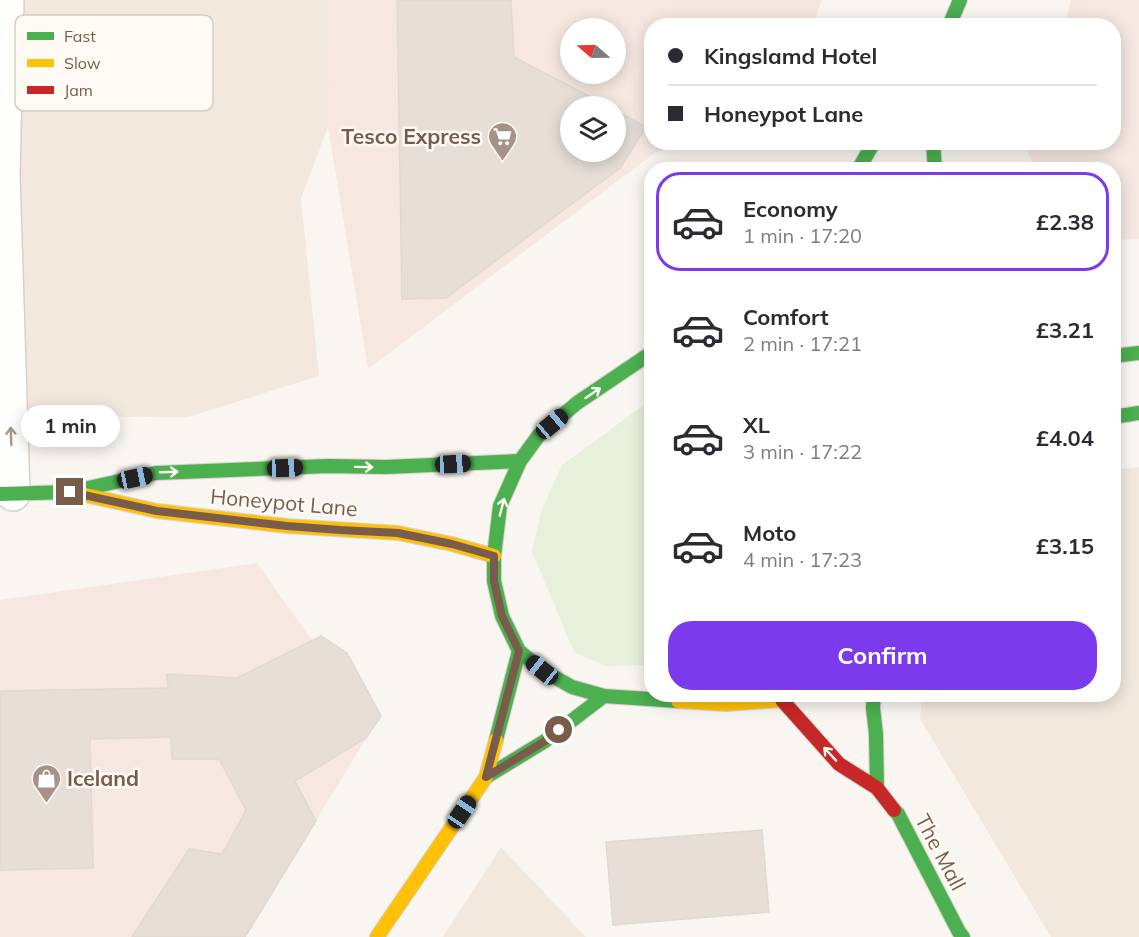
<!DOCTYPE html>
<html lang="en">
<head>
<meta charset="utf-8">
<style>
  body { margin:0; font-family:Mulish,sans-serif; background:#f7f7f7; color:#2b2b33; height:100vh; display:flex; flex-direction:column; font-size:22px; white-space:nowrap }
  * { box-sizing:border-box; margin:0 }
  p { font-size:20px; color:#7c7c81 }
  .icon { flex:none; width:33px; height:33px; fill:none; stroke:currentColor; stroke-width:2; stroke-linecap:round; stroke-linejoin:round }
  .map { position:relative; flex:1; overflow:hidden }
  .side { position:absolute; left:644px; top:162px; width:477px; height:540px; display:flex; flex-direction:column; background:#fff; border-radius:24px; box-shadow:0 3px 15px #0003 }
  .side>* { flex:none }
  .guide { position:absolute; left:644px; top:18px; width:477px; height:132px; border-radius:24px; box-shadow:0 3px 15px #0003; display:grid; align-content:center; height:132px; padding:0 24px; background:#fff }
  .needle { width:39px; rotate:290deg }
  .controls { position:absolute; left:560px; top:18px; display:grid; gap:12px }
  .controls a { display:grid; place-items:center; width:66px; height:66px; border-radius:50%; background:#fff; box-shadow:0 3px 15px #0003; font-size:30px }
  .end { position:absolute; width:27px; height:27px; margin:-14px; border:8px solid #7a5c4d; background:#fff; box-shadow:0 0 0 3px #fff }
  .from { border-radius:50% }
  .bubble { position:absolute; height:42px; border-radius:21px; background:#fff; box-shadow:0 3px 15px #0003; font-size:20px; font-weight:700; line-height:42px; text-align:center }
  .car { position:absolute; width:18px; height:36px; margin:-18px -9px; border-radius:8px; box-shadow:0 0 4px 2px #0007; background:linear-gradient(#222 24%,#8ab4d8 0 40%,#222 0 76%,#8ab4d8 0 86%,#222 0) }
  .guide b { display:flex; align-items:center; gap:21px; height:57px; font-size:22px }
  .guide b+b { border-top:2px solid #e1e1e2 }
  .guide i { width:15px; height:15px; background:#2b2b33 }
  ul { padding:10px 0 0; list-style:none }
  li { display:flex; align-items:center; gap:18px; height:99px; margin:0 12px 9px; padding:0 12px; border:3px solid transparent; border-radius:24px }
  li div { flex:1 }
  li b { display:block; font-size:22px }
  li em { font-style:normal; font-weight:700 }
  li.current { border-color:#7c3aed }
  li>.icon { width:54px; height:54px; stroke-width:1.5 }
  .button { display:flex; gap:12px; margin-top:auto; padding:12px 24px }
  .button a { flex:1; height:69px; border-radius:24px; background:#7c3aed; color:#fff; font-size:24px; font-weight:700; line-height:69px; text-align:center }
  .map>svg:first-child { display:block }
  .residential { fill:#f2e8de }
  .commercial { fill:#f6e8e1; fill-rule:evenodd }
  .green { fill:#e7f0db }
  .building { fill:#e6ded7; stroke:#e2d8d2; stroke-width:1.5 }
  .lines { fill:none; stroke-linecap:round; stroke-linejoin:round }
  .street-casing { stroke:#d7d1cb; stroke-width:36 }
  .fast-casing { stroke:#d9d2cb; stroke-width:16 }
  .slow-casing { stroke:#d9d2cb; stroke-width:16 }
  .jam-casing { stroke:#d9d2cb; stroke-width:16 }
  .street { stroke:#fefefd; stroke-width:33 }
  .fast { stroke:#4caf50; stroke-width:14 }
  .slow { stroke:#ffc107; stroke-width:14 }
  .jam { stroke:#c62828; stroke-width:14 }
  .oneway { stroke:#fffaf3 }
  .oneway2 { stroke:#a8958b }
  .route { stroke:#7a5c4d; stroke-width:8 }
  .labels { text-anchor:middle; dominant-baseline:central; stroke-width:5; stroke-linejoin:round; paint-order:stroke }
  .poi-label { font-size:21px; font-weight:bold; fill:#7a5c4d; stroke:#fffaf3; text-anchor:end }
  .street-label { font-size:21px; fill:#7a5c4d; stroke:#fffaf3 }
  .key { fill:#fffaf3; stroke:#d7cbc1; stroke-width:1.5 }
  .key-label { font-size:16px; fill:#7a5c4d }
</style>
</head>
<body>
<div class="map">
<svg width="1139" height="937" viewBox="0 0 1139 937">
  <rect width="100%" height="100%" fill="#f9f5f0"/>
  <path class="residential" d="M0 0H329L328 127 301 198 319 376 188 417 0 416Z
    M1139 467V937H1051L920 719 922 695 1113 694V470Z
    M501 847 586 937H443Z"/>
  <path class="commercial" d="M329 0H822L813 25 651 26V142L700 143 656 152 368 369 328 127ZM570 28H615V74H570ZM570 106H615V152H570Z
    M1071 0H1139V239L1113 240V170L1034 169 1026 145 1027 142H1113V26L1064 25Z
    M257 563 373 727 245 937H0V600Z"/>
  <path class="green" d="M651 400V665L605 666 574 652 532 551 542 509 562 465Z"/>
  <path class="building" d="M397 0H511L514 57 608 106H570V152H615V110L646 127 620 168 446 298 402 299Z
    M321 636 347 653 381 716 366 738 295 781 316 821 245 937H132L189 849 222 854 246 810 219 759H172L171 737 90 739 93 868 0 870V691L168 688 167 674 237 678Z
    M762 830 769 912 613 925 606 842Z"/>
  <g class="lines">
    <defs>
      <path id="street" d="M7 0 3 175 13 494"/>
      <path id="fast" d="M949 26 960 0
        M933 142 935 170
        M858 170 874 142
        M651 353 577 403 539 435 520 461 500 506 494 556V581L502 616 519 651 542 670 572 687 604 696 678 701
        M1113 356 1139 353
        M1113 417 1139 413
        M0 494 70 492 156 473 328 466 386 467 520 461
        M874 694 873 708 876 734 877 788
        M496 740 519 651
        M486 777 545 741 604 696
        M894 810 898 814 959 932 963 937"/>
      <path id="slow" d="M81 494 157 511 287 526 398 533 452 544 494 556
        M678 701 726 704 782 700 791 694
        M377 937 486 777 496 740"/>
      <path id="jam" d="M782 700 839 764 877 788 894 810"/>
    </defs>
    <use href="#street" class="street-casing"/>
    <use href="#fast" class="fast-casing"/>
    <use href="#slow" class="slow-casing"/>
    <use href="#jam" class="jam-casing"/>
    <use href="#street" class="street"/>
    <use href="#fast" class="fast"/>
    <use href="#slow" class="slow"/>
    <use href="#jam" class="jam"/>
  </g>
  <defs><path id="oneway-shaft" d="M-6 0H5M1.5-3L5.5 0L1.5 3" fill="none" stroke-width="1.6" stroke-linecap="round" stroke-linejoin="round" transform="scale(1.5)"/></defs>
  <g class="oneway">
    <use href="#oneway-shaft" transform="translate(593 393) rotate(-34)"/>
    <use href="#oneway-shaft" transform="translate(364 467) rotate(1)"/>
    <use href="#oneway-shaft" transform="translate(169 472) rotate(-2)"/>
    <use href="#oneway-shaft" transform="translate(502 507) rotate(-75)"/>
    <use href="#oneway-shaft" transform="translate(830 754) rotate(-133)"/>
  </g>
  <use class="oneway2" href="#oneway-shaft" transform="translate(11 436) rotate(-92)"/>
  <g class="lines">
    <path class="route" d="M70 492 157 511 287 526 340 530 398 533 452 544 494 556V581L502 616 519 651 486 777 545 741 559 730"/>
  </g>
  <defs>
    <symbol id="supermarket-pin" viewBox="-11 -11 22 30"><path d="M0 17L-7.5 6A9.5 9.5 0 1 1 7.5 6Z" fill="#a69286" stroke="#fffaf3"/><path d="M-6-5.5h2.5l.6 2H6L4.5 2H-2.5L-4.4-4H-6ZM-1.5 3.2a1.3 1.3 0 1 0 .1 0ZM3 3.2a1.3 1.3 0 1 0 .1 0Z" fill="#fff"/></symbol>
    <symbol id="shop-pin" viewBox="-11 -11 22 30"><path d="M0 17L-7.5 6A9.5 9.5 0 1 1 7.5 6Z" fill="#a69286" stroke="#fffaf3"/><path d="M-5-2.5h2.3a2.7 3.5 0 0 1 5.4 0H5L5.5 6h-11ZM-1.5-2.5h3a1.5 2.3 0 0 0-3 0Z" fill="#fff"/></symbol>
  </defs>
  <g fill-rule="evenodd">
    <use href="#supermarket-pin" x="486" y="120" width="33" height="45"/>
    <use href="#shop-pin" x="30" y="762" width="33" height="45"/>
  </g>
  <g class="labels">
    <g class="poi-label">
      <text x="481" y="136">Tesco Express</text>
      <text x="67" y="778" text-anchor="start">Iceland</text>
    </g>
    <g class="street-label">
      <text transform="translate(284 502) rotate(5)">Honeypot Lane</text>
      <text transform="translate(941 852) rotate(62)">The Mall</text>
    </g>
  </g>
  <rect x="15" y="15" width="198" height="96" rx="9" class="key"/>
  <rect x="27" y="32" width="27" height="8" fill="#4caf50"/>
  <rect x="27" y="59" width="27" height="8" fill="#ffc107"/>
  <rect x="27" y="86" width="27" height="8" fill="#c62828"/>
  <g class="key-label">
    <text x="64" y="42">Fast</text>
    <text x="64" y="69">Slow</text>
    <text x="64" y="96">Jam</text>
  </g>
</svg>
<div class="controls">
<a><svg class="needle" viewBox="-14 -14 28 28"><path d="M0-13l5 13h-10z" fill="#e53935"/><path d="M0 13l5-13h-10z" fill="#7c7c81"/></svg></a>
<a><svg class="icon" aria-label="layers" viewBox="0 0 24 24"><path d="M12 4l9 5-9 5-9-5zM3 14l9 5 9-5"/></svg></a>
</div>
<i class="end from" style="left:559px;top:730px"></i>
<i class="end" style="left:70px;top:492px"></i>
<div class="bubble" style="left:21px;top:405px;width:99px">1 min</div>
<i class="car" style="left:552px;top:424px;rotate:50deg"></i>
<i class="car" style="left:453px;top:464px;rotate:87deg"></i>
<i class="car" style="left:285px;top:468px;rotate:88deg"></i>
<i class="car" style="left:135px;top:478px;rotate:78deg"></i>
<i class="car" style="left:542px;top:670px;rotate:309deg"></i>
<i class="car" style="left:462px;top:812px;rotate:34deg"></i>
<div class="guide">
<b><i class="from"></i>Kingslamd Hotel</b>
<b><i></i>Honeypot Lane</b>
</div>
<section class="side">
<ul>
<li class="current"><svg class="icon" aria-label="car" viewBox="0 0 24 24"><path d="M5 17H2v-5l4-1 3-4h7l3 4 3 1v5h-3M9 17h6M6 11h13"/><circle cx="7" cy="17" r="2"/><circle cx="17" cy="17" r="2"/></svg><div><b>Economy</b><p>1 min · 17:20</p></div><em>£2.38</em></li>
<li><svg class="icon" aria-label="car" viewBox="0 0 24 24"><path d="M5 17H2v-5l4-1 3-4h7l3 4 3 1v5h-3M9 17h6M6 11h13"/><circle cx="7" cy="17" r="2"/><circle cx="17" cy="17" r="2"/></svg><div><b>Comfort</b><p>2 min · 17:21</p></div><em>£3.21</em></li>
<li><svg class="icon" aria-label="car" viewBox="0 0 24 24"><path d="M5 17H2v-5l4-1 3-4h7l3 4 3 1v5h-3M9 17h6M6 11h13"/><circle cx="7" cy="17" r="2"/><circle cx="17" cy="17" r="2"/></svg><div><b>XL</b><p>3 min · 17:22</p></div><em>£4.04</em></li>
<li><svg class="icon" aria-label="car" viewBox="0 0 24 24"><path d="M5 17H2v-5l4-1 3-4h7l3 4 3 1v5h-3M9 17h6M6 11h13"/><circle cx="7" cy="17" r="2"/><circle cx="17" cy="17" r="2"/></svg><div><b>Moto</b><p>4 min · 17:23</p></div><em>£3.15</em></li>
</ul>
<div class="button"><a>Confirm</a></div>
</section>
</div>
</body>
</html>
